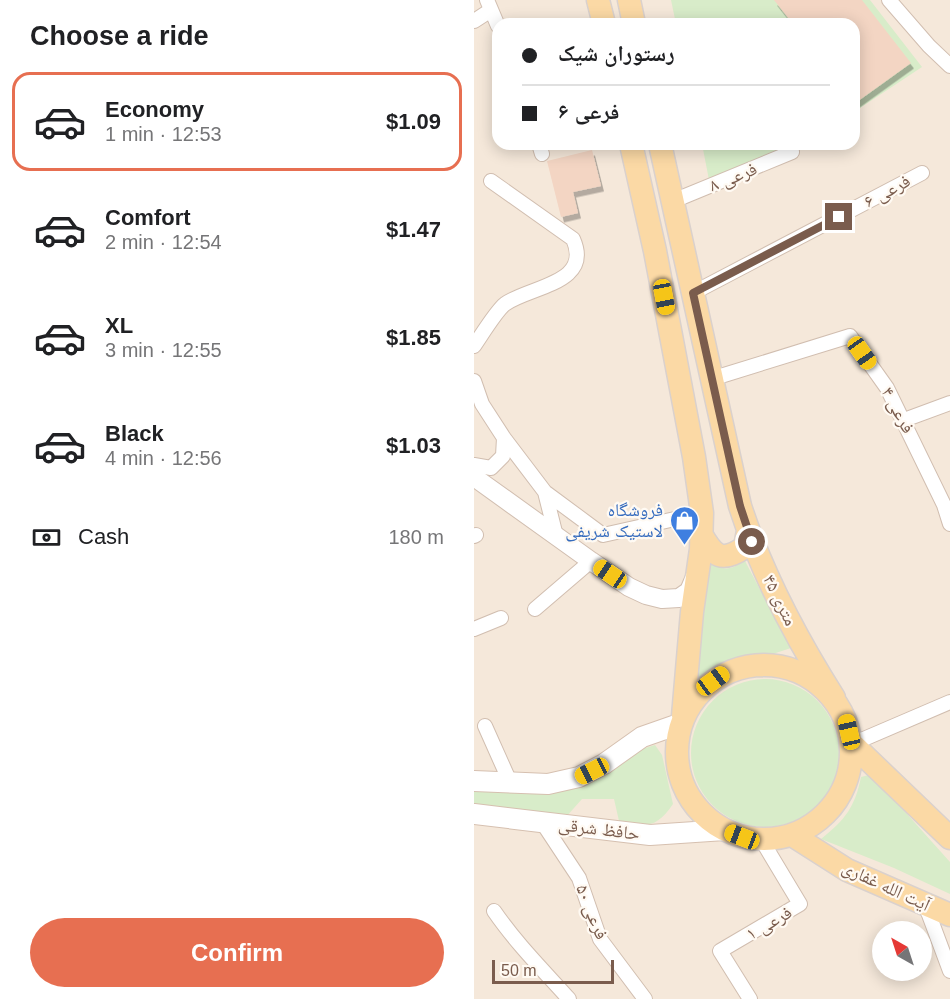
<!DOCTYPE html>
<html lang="en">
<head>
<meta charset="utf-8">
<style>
  body { margin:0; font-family:Arial,"Noto Naskh Arabic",sans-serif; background:#f6f6f6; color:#202124; height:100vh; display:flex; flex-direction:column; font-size:22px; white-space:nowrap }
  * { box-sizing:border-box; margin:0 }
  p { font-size:20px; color:#757577 }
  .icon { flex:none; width:33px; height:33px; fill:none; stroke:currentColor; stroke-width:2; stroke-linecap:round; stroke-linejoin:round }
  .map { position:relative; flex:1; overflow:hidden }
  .panel { display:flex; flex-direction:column; background:#fff; width:474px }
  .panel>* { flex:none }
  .banner { position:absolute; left:18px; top:18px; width:368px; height:132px; border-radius:18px; box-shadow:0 3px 15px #0003; display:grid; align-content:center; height:132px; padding:0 30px; background:#fff }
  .needle { width:39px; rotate:321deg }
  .controls { position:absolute; left:398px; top:921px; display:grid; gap:12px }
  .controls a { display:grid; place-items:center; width:60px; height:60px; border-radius:50%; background:#fff; box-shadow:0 3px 15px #0003; font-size:30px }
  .scale { position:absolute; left:18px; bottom:15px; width:122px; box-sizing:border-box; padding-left:6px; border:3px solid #7a5c4d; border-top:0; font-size:16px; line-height:21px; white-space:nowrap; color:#7a5c4d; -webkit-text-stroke:4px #fffaf3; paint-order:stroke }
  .end { position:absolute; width:27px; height:27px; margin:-14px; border:8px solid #7a5c4d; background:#fff; box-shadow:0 0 0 3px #fff }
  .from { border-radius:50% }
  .car { position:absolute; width:18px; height:36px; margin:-18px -9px; border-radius:8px; box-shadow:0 0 4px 2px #0007; background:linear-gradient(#f5c518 24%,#345 0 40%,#f5c518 0 76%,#345 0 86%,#f5c518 0) }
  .banner b { display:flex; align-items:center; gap:21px; height:57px; font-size:22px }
  .banner b+b { border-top:2px solid #e0e0e0 }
  .banner i { width:15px; height:15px; background:#202124 }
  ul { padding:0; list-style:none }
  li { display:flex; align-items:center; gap:18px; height:99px; margin:0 12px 9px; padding:0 18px; border:3px solid transparent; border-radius:18px }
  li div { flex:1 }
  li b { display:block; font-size:22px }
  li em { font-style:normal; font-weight:700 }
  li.on { border-color:#e76f51 }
  li>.icon { width:54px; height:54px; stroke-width:1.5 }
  h2 { padding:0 30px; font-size:27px; line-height:72px }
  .pay { display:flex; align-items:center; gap:15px; height:66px; padding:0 30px; font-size:22px }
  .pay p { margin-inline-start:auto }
  .action { display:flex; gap:12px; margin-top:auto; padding:12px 30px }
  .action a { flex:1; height:69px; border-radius:36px; background:#e76f51; color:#fff; font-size:24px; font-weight:700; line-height:69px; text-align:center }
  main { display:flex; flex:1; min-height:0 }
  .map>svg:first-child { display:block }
  .residential { fill:#f5e8da; fill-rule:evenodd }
  .green { fill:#d8ecc9 }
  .building { fill:#f3d5c3; filter:url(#shadow) }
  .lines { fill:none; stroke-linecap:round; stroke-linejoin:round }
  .minor-casing { stroke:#d1beb0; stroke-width:16 }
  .tertiary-casing { stroke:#d1beb0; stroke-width:20 }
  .secondary-casing { stroke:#d6c0b0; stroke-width:22 }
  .primary-casing { stroke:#dad1cd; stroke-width:25 }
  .minor { stroke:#fff; stroke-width:14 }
  .tertiary { stroke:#fff; stroke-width:18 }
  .secondary { stroke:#fff; stroke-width:20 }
  .primary { stroke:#fbd9a5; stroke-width:22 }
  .route { stroke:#7a5c4d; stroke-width:8 }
  .labels { text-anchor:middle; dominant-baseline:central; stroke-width:4.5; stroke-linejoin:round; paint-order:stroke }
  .street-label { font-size:18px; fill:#7a5c4d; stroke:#fffaf3 }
  .shop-label { font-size:18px; fill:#366cbe; stroke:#fffaf3; text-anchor:end }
</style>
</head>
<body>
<main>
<section class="panel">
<h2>Choose a ride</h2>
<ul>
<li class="on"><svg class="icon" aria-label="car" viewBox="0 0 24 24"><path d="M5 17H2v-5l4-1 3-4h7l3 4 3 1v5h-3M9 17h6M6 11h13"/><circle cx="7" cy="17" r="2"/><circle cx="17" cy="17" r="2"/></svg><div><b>Economy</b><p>1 min · 12:53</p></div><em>$1.09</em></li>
<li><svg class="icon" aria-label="car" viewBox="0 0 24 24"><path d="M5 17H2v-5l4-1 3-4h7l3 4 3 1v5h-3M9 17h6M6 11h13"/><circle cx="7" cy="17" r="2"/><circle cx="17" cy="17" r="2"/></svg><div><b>Comfort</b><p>2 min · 12:54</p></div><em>$1.47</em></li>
<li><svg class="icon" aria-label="car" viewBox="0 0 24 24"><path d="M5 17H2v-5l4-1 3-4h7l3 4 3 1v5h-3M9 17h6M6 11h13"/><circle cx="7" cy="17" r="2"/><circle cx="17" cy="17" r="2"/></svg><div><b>XL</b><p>3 min · 12:55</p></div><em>$1.85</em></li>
<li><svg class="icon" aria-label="car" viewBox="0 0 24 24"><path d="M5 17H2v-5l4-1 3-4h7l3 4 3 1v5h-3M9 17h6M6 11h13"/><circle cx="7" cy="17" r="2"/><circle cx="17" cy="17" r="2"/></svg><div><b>Black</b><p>4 min · 12:56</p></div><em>$1.03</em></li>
</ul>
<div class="pay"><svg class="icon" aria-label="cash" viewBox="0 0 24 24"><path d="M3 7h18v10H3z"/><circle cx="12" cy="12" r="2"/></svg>Cash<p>180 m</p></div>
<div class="action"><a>Confirm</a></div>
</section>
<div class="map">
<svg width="476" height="999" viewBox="0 0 476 999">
  <defs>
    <filter id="shadow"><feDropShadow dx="3" dy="5.5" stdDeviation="0" flood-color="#0004"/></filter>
  </defs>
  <rect width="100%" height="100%" fill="#fdf6ec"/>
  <path class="residential" d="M0 0H476V999H0ZM24 24H380V144H24ZM408 932H447V970H408Z"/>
  <path class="green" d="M197 0H396L448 67 380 112V24H202Z
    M228 144H331L318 152 236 185Z
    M234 560C249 572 256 570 271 561L317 648 219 680Z
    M217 753a74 74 0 1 1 148 0a74 74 0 1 1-148 0Z
    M181 745 188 755 199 804C182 829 172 827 145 821L140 799H108L92 817 0 806V787L71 793 114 784 168 749Z
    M395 775 433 814 476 862V894L420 868 347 839C371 820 381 807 387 777Z"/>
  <path class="building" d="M300 0H388L437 63 380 104V24H319Z
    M118 150 127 186 99 192 104 213 87 217 73 161Z"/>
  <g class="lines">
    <defs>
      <path id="minor" d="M13 0 24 26
        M415 0 455 46 476 66
        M0 21 17 10
        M65 144 68 154
        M199 201 318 152
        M219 293 448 173
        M0 346C7 336 22 311 31 304 56 286 119 284 99 239L17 181
        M237 379 376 336 413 388 470 505 476 524
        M0 381 8 404 30 438 71 492 82 536
        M430 420 476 403
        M0 465 17 468 29 456 30 438
        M71 492 129 535 228 513
        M0 536 2 535
        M61 609 117 561
        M0 629 27 618
        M11 726 36 782
        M378 744 476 702
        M68 822 105 878 126 939 171 999
        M451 904 476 971
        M20 911C42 943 69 970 95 999
        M276 999 246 951 326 904 287 839"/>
      <path id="tertiary" d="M0 477 117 561 155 587 172 595 188 599 205 598 215 591 221 577"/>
      <path id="secondary" d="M0 781 74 784 105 777 130 764 168 737 208 723
        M0 814 176 835 251 830"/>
      <path id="primary" d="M124 0 130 24
        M155 0 160 24
        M157 144 181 251 220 457 228 513 227 549 218 612 209 716
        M186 144 266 506C288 574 322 638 360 698
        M227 534C240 557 248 563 271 547L274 531
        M203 752a87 87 0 1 1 174 0a87 87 0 1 1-174 0Z
        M378 744 476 838
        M318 835 373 870 476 915"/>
    </defs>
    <use href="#minor" class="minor-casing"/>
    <use href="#tertiary" class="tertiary-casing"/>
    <use href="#secondary" class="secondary-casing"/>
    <use href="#primary" class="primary-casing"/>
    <use href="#minor" class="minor"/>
    <use href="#tertiary" class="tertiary"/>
    <use href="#secondary" class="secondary"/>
    <use href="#primary" class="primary"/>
  </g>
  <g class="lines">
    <path class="route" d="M278 542 266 506 219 293 365 217"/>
  </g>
  <defs>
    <symbol id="shop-pin" viewBox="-11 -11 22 30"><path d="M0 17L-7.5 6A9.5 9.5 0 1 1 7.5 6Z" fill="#3f7fe0" stroke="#fffaf3"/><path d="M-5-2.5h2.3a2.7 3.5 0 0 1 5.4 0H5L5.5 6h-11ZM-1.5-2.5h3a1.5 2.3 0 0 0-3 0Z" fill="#fff"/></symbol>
  </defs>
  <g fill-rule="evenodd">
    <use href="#shop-pin" x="194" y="504" width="33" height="45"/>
  </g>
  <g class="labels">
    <g class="street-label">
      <text transform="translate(259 177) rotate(-22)">فرعی ۸</text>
      <text transform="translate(413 191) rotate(-28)">فرعی ۶</text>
      <text transform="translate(424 410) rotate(62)">فرعی ۴</text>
      <text transform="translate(306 600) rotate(64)">۴۵ متری</text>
      <text transform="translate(125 829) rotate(7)">حافظ شرقی</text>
      <text transform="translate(412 886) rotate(25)">آیت الله غفاری</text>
      <text transform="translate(118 912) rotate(68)">فرعی ۵۰</text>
      <text transform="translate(295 923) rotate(-30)">فرعی ۱</text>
    </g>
    <g class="shop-label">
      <text x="189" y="510">فروشگاه<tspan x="189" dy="21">لاستیک شریفی</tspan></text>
    </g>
  </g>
</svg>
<div class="controls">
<a><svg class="needle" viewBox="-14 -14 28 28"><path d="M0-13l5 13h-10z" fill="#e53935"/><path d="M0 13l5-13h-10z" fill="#757577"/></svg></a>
</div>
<div class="scale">50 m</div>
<i class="end from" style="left:278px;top:542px"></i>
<i class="end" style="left:365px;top:217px"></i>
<i class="car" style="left:190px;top:297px;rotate:169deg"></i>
<i class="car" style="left:388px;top:353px;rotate:145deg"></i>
<i class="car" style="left:136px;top:574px;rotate:304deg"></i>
<i class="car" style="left:239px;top:681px;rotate:54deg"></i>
<i class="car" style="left:375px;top:732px;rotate:347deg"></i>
<i class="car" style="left:118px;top:771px;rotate:243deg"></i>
<i class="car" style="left:268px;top:837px;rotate:291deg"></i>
<div class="banner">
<b><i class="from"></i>رستوران شیک</b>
<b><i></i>فرعی ۶</b>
</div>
</div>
</main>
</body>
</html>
